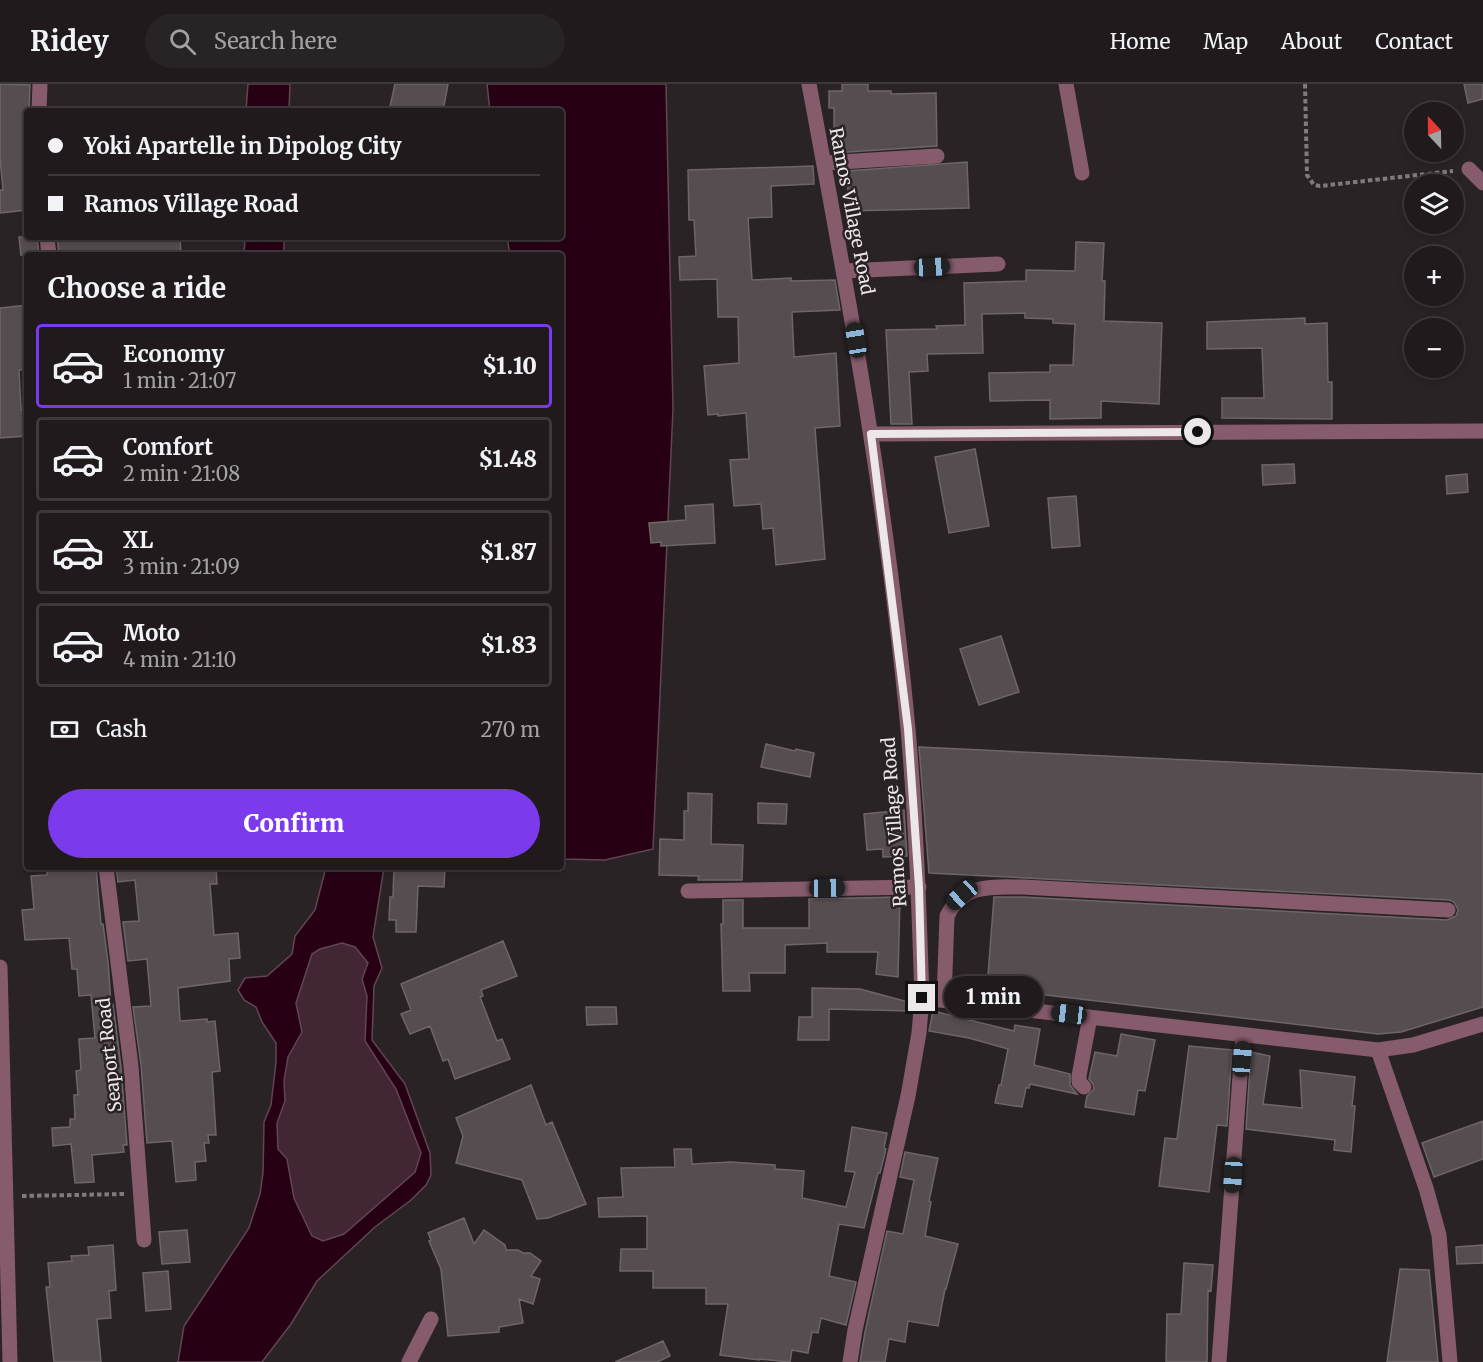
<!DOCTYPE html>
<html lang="en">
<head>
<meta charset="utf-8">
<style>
  body { margin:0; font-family:Merriweather,serif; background:#282325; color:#f1f3f6; height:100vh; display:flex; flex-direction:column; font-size:22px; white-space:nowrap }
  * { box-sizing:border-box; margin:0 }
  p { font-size:20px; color:#a2a1a3 }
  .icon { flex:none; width:33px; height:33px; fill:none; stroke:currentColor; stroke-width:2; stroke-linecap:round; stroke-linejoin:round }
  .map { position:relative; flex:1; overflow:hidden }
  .details { position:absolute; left:24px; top:168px; width:540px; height:618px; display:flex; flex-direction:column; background:#201a1c; border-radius:6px; box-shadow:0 3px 9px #0003,0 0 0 2px #3d383b }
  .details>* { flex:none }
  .top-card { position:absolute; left:24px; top:24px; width:540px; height:132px; border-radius:6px; box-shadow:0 3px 9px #0003,0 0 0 2px #3d383b; display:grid; align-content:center; height:132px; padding:0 24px; background:#201a1c }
  .needle { width:39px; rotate:338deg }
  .buttons { position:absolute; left:1404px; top:18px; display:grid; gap:12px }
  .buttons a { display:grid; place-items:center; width:60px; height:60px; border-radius:50%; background:#201a1c; box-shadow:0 3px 9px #0003,0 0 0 2px #3d383b; font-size:30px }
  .end { position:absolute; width:27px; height:27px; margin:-14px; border:8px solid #ece7e9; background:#111; box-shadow:0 0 0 3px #111 }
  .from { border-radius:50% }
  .bubble { position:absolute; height:42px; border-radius:21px; background:#201a1c; box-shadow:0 3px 9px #0003,0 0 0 2px #3d383b; font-size:20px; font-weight:800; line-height:42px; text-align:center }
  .car { position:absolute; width:18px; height:36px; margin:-18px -9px; border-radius:8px; box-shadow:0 0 4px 2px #0007; background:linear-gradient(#222 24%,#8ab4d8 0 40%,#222 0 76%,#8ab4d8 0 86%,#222 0) }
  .top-card b { display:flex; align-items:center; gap:21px; height:57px; font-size:22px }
  .top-card b+b { border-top:2px solid #3d383b }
  .top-card i { width:15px; height:15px; background:#f1f3f6 }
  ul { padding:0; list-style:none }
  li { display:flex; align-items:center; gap:18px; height:84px; margin:0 12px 9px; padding:0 12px; border:3px solid #3d383b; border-radius:6px }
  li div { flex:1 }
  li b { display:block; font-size:22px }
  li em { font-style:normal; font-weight:800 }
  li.selected { border-color:#7c3aed }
  li>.icon { width:54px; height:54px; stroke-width:1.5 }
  h2 { padding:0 24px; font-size:27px; line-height:72px }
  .pay { display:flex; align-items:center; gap:15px; height:66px; padding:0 24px; font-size:22px }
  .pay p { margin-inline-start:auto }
  .primary-button { display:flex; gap:12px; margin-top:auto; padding:12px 24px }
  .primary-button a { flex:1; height:69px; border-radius:36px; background:#7c3aed; color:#fff; font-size:24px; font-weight:800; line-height:69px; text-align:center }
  header { display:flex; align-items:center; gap:36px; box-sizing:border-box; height:84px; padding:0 30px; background:#201a1c; border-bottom:2px solid #3d383b }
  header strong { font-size:28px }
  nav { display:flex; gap:33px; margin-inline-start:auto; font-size:21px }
  .search { width:420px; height:54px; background:#282325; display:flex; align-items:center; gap:15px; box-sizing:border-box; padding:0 21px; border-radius:33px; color:#a2a1a3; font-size:22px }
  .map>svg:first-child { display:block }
  .green { fill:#432633 }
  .water { fill:#270014; stroke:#624554; stroke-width:1.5; fill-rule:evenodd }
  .building { fill:#554d50; stroke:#6e6568; stroke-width:1.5 }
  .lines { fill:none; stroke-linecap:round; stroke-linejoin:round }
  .path { stroke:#807a7d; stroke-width:4; stroke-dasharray:4.5 3; stroke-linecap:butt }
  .minor { stroke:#865c6d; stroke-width:15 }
  .route { stroke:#ece7e9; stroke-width:8 }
  .labels { text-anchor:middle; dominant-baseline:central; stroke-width:5; stroke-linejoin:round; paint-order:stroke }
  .street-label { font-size:18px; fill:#ece7e9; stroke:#2a2326 }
</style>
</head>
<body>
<header>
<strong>Ridey</strong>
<div class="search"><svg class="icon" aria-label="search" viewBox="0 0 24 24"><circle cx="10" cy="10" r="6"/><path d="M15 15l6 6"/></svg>Search here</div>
<nav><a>Home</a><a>Map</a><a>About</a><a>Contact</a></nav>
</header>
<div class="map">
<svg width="1483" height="1278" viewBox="0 0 1483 1278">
  <rect width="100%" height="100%" fill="#2a2326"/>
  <path class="green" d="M342 859 355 863 368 879 362 895 367 912 365 957 396 1005 421 1069 415 1087 344 1150 323 1158 312 1152 294 1114 287 1075 278 1065 277 1039 285 1017 284 997 288 973 302 948 296 919 312 870 320 865Z"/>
  <path class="water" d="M248 0H290L289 27H246Z
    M487 0H666L673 325 653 765 605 776 561 775V171H510L507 153H561V27H490Z
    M245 153H284V171H244Z
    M326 783H384L373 853 382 884 374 902 372 956 405 1000 430 1069 431 1091 426 1101 411 1116 375 1143 317 1197 291 1240 262 1278H178L184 1242 249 1144 260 1110 263 1089 264 1038 271 1021 276 978V959L262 938 256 923 244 916 238 906 245 894 267 892 292 870 295 852 315 826ZM342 859 355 863 368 879 362 895 367 912 365 957 396 1005 421 1069 415 1088 344 1150 323 1157 312 1152 294 1114 287 1075 278 1065 277 1039 285 1017 284 997 288 973 302 948 296 919 312 870 320 865Z"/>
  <path class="building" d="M0 0 30 1 29 27H27V126L0 129V106H3L0 74Z
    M395 0H448L443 27H389Z
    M842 0H868V7H891V10L936 9 937 62 834 69V24H829V7H842Z
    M1464 0H1483V15L1468 19Z
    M967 78 969 124 849 127 847 87Z
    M813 82 814 100 771 102 772 133 748 134 752 196 791 194V197L835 196 840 226 792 228 794 273 836 269 840 342 815 344 825 475 776 481 773 444 763 445 761 420 734 422 730 376 749 375 746 329 718 332V330L708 331 704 282 739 279 738 233H718L717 195 680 196 679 173 696 172 694 136H689L688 86Z
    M19 153H37L39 171H21Z
    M57 153H180L181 171H59Z
    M1076 158 1104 159 1102 197H1105L1104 237 1162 239 1159 320 1101 317V334L1050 335V316L990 317 989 289 1050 288V281H1073L1075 240 1053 239V235L1025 234V229L982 230 983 269 927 270 928 287 909 288 912 340H891L886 246 937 245 936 242 965 241 964 199 1026 197V186L1075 187Z
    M27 221V285L19 286 21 326 27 325V352L0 354V224Z
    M1305 234V240L1327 239 1328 298H1332V335L1222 334V314H1264L1262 264 1207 265V238Z
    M975 365 989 442 949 449 935 373Z
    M1294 380 1295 399 1263 401 1262 381Z
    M1467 390 1468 408 1447 410 1446 392Z
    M1076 412 1080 462 1052 464 1048 414Z
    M713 420 715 459 661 462V458L651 459 649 439 686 436 685 422Z
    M1001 552 1019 608 979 621 960 565Z
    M766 660 795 667 796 665 814 669 810 693 761 683Z
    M919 663 1483 690V923L1401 948 1378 950 987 904 994 813H1023L1447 836 1456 832 1458 826 1454 818 1449 816 929 789Z
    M688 709 712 710 711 760 743 761 742 796H698L699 792 659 791 660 755 684 756V727H688Z
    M758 719 787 720 786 740 758 739Z
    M904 726 907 772 883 773V765L867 766 864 730Z
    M47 783H96L101 840H103L108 878 111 920H113L121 983 127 1061H123L124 1068 92 1071 94 1098 75 1099 71 1060 53 1062 52 1044 70 1043V1035H75L74 1011H78L76 987 81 986 79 955 95 954 91 911 79 912 77 885H72L69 854 25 856 22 826 34 825 31 792 47 791Z
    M116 783H216L217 800H210L214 851 238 849 240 874 229 875 230 897 178 904 180 937 207 935V938L215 937 220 987 212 988 216 1051H208L209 1059H204L206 1077 195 1078 196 1096 176 1098 172 1057 147 1059 141 981 133 923 151 922 147 875 128 877 123 838 139 837 135 796 118 798Z
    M394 783H445L444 803 418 802 416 848H396V836H389L390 813H393Z
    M900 813 898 893 876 890 878 868H827V859L785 861V889H749L750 907H723L721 840H723V816H743V844H809V815Z
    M503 857 517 892 481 906 483 912 480 913 497 957 502 955 510 975 455 995 448 975 443 977 430 942 410 950 401 930 411 926 401 900Z
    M812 904 860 905 912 919 911 927 829 925V956H798L799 933H812Z
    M586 923H616L617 940 587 941Z
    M933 927 1014 947 1015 941 1040 945 1034 981 1070 990V1001L1077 1010 1030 1000 1029 1004H1026L1022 1023 995 1019 999 1001H1001L1008 965 969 954 929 947Z
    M1121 950 1155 956 1145 1007 1138 1006 1134 1031 1085 1023 1087 1012 1094 1005 1093 1000 1089 995 1095 968 1117 972Z
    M1189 962 1232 966 1227 1042 1217 1041 1209 1108 1159 1102 1165 1054 1177 1055Z
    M1251 968 1270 972 1263 1020 1302 1024 1300 986 1355 993 1352 1022H1355L1351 1068 1334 1066 1335 1056 1246 1045Z
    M531 1001 546 1041 552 1038 586 1120 548 1134 537 1135 522 1096 456 1079 463 1052 456 1034Z
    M1483 1037V1075L1434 1093 1422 1059Z
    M852 1043 887 1049 884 1064 886 1065 880 1089H878L864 1144 839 1140 829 1192 856 1198 846 1241 821 1234 818 1249 812 1248 808 1269 792 1266 790 1278 759 1275V1276L720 1271 728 1220H706V1204H653V1187H620L621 1165H647V1132L599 1133 598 1114 623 1113 621 1084 675 1083 674 1065H691L692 1080 731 1078 775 1081V1085L804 1087 802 1114 846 1123 855 1088 845 1087Z
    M905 1068 938 1074 929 1117 931 1118 925 1152 958 1160 946 1205H945L938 1242 908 1237 905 1258 889 1255 885 1278H860L865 1248 887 1147 903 1150 914 1096 900 1093Z
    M464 1134 474 1160 484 1146 505 1161 506 1166H518L523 1169H530L541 1177 531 1192 540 1195 533 1220 519 1215 523 1239 499 1243V1248L448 1252 441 1185 429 1157 431 1156 428 1149Z
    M187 1146 190 1178 162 1180 159 1148Z
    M113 1161 116 1206 109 1207 111 1234 97 1235 101 1278H54L46 1203H50L48 1179 72 1177 71 1172 89 1171 88 1163Z
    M1483 1161V1179L1457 1180 1456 1163Z
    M1184 1179 1213 1181 1211 1207 1208 1206 1207 1278H1166L1167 1230H1181Z
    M1400 1185 1429 1186 1438 1278H1387Z
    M168 1187 171 1225 146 1227 143 1189Z
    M663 1257 670 1272 657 1278H615Z"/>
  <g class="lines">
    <path class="path" d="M1305 0 1307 91 1314 101 1320 102 1453 87
      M22 1112 125 1110"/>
    <path class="minor" d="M809 0C849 214 888 428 908 645 916 735 919 824 922 914L1378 966 1413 961 1483 940
      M1066 0 1082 89
      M39 27 40 0
      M824 79 937 72
      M1469 85 1483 99
      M47 153 49 171
      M844 187 998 180
      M871 350 1483 347
      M106 783 131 982 144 1156
      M688 807 919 803
      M0 883 10 1278
      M944 916 947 832C964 799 991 803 1023 803L1448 826
      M1378 966 1426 1104 1439 1151 1450 1278
      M1084 1003 1079 998V992L1090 933
      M409 1278 431 1235
      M850 1278 855 1246 908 1012 919 949 922 914
      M1219 1278 1243 951"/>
  </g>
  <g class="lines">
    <path class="route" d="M922 914 919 803 908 645 871 350 1198 348"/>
  </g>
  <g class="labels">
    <g class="street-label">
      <text transform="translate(852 127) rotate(79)">Ramos Village Road</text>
      <text transform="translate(894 738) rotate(-94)">Ramos Village Road</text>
      <text transform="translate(109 971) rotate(-96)">Seaport Road</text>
    </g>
  </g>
</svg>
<div class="buttons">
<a><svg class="needle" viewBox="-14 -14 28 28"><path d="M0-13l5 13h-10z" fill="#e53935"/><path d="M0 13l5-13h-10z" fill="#a2a1a3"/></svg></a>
<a><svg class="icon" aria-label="layers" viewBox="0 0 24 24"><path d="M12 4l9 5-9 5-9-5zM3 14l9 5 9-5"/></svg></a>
<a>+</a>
<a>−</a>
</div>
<i class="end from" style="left:1198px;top:348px"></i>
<i class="end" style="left:922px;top:914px"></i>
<div class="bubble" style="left:944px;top:892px;width:99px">1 min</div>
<i class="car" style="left:932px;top:183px;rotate:87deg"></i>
<i class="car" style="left:856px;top:256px;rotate:351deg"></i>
<i class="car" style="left:827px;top:804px;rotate:89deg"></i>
<i class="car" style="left:962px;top:811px;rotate:228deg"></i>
<i class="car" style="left:1069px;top:930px;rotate:277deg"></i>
<i class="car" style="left:1242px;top:975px;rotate:4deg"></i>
<i class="car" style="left:1233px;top:1091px;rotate:184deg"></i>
<div class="top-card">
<b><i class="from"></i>Yoki Apartelle in Dipolog City</b>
<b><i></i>Ramos Village Road</b>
</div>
<section class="details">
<h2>Choose a ride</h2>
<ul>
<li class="selected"><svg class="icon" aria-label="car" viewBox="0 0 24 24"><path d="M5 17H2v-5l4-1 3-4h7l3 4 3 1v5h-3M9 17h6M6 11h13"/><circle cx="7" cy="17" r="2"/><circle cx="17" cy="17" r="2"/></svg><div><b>Economy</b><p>1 min · 21:07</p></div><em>$1.10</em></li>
<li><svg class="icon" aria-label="car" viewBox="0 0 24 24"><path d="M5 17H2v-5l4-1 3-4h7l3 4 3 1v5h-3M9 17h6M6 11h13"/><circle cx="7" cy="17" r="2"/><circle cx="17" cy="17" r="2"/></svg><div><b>Comfort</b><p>2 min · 21:08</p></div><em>$1.48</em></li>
<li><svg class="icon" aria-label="car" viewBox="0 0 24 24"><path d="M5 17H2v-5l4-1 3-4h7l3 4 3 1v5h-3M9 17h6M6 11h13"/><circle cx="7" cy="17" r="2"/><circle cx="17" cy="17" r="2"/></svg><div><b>XL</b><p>3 min · 21:09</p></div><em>$1.87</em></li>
<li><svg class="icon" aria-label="car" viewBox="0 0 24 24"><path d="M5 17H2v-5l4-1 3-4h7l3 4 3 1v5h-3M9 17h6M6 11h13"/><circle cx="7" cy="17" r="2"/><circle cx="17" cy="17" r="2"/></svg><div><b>Moto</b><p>4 min · 21:10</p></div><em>$1.83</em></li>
</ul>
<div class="pay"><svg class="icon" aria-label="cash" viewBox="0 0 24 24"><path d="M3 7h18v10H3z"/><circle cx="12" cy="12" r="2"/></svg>Cash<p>270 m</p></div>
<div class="primary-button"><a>Confirm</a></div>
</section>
</div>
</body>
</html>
